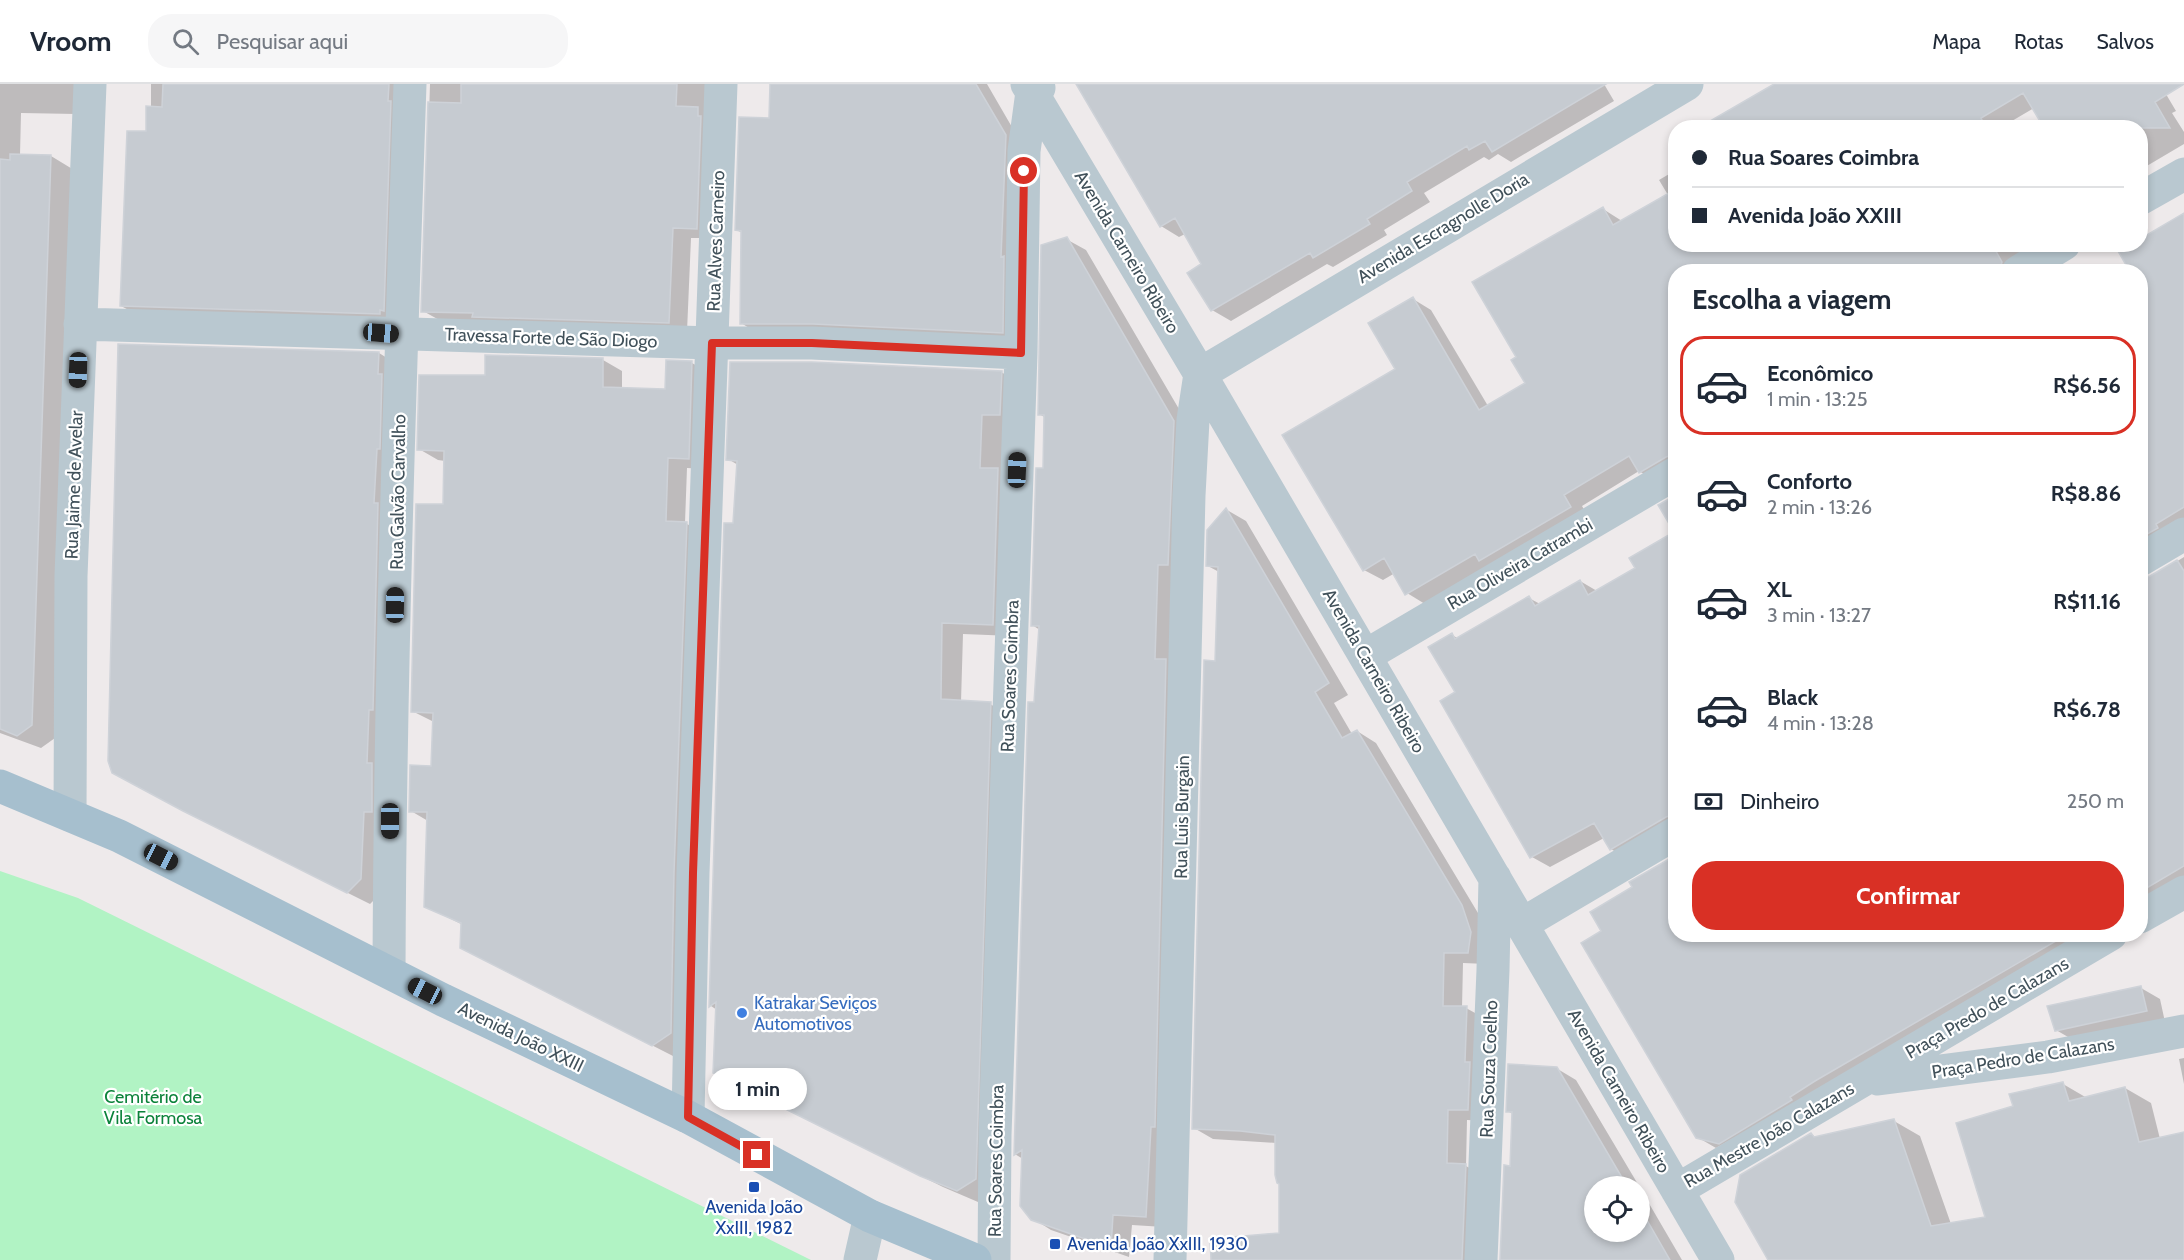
<!DOCTYPE html>
<html lang="pt">
<head>
<meta charset="utf-8">
<style>
  body { margin:0; font-family:Cabin,sans-serif; background:#f6f6f7; color:#1f2937; height:100vh; display:flex; flex-direction:column; font-size:22px; white-space:nowrap }
  * { box-sizing:border-box; margin:0 }
  p { font-size:20px; color:#747a83 }
  .icon { flex:none; width:33px; height:33px; fill:none; stroke:currentColor; stroke-width:2; stroke-linecap:round; stroke-linejoin:round }
  .map { position:relative; flex:1; overflow:hidden }
  .drawer { position:absolute; left:1668px; top:180px; width:480px; height:678px; display:flex; flex-direction:column; background:#fff; border-radius:24px; box-shadow:0 3px 9px #0003 }
  .drawer>* { flex:none }
  .banner { position:absolute; left:1668px; top:36px; width:480px; height:132px; border-radius:24px; box-shadow:0 3px 9px #0003; display:grid; align-content:center; height:132px; padding:0 24px; background:#fff }
  .buttons { position:absolute; left:1584px; top:1092px; display:grid; gap:12px }
  .buttons a { display:grid; place-items:center; width:66px; height:66px; border-radius:50%; background:#fff; box-shadow:0 3px 9px #0003; font-size:30px }
  .end { position:absolute; width:27px; height:27px; margin:-14px; border:8px solid #d93025; background:#fff; box-shadow:0 0 0 3px #fff }
  .from { border-radius:50% }
  .bubble { position:absolute; height:42px; border-radius:21px; background:#fff; box-shadow:0 3px 9px #0003; font-size:20px; font-weight:800; line-height:42px; text-align:center }
  .car { position:absolute; width:18px; height:36px; margin:-18px -9px; border-radius:8px; box-shadow:0 0 4px 2px #0007; background:linear-gradient(#222 24%,#8ab4d8 0 40%,#222 0 76%,#8ab4d8 0 86%,#222 0) }
  .banner b { display:flex; align-items:center; gap:21px; height:57px; font-size:22px }
  .banner b+b { border-top:2px solid #e0e1e3 }
  .banner i { width:15px; height:15px; background:#1f2937 }
  ul { padding:0; list-style:none }
  li { display:flex; align-items:center; gap:18px; height:99px; margin:0 12px 9px; padding:0 12px; border:3px solid transparent; border-radius:24px }
  li div { flex:1 }
  li b { display:block; font-size:22px }
  li em { font-style:normal; font-weight:800 }
  li.on { border-color:#d93025 }
  li>.icon { width:54px; height:54px; stroke-width:1.5 }
  h2 { padding:0 24px; font-size:27px; line-height:72px }
  .pay { display:flex; align-items:center; gap:15px; height:66px; padding:0 24px; font-size:22px }
  .pay p { margin-inline-start:auto }
  .button { display:flex; gap:12px; margin-top:auto; padding:12px 24px }
  .button a { flex:1; height:69px; border-radius:24px; background:#d93025; color:#fff; font-size:24px; font-weight:800; line-height:69px; text-align:center }
  header { display:flex; align-items:center; gap:36px; box-sizing:border-box; height:84px; padding:0 30px; background:#fff; border-bottom:2px solid #e0e1e3 }
  header strong { font-size:28px }
  nav { display:flex; gap:33px; margin-inline-start:auto; font-size:21px }
  .search { width:420px; height:54px; background:#f6f6f7; display:flex; align-items:center; gap:15px; box-sizing:border-box; padding:0 21px; border-radius:24px; color:#747a83; font-size:22px }
  .map>svg:first-child { display:block }
  .green { fill:#b1f3c4 }
  .shadow { fill:#0003 }
  .building { fill:#c6cbd1; stroke:#ced2d8; stroke-width:1.5 }
  .lines { fill:none; stroke-linecap:round; stroke-linejoin:round }
  .minor { stroke:#b9c8d0; stroke-width:33 }
  .major { stroke:#a6bfce; stroke-width:33 }
  .route { stroke:#d93025; stroke-width:8 }
  .shop-dot { fill:#3f7fe0; stroke:#fff; stroke-width:2 }
  .transit-dot { fill:#1a4fb4; stroke:#fff; stroke-width:2 }
  .labels { text-anchor:middle; dominant-baseline:central; stroke-width:4.5; stroke-linejoin:round; paint-order:stroke }
  .street-label { font-size:18px; fill:#41515a; stroke:#fff }
  .shop-label { font-size:18px; fill:#366cbe; stroke:#fff; text-anchor:start }
  .park-label { font-size:18px; fill:#0b823a; stroke:#fff }
  .transit-label { font-size:18px; fill:#164399; stroke:#fff }
</style>
</head>
<body>
<header>
<strong>Vroom</strong>
<div class="search"><svg class="icon" aria-label="search" viewBox="0 0 24 24"><circle cx="10" cy="10" r="6"/><path d="M15 15l6 6"/></svg>Pesquisar aqui</div>
<nav><a>Mapa</a><a>Rotas</a><a>Salvos</a></nav>
</header>
<div class="map">
<svg width="2184" height="1176" viewBox="0 0 2184 1176">
  <rect width="100%" height="100%" fill="#eeeaeb"/>
  <path class="green" d="M0 787 78 814 811 1176H0Z"/>
  <path class="shadow" d="M0 0H77L76 30 21 29 20 71 51 72 74 86 55 654 41 664 0 649Z
    M151 0H413L401 236 140 232 121 222 151 24Z
    M430 0H717L715 154H691L687 248 441 237 423 227Z
    M772 0H987L1023 62 1020 259 759 250 741 239 743 149 736 146 771 36Z
    M1094 0H1604L1614 17 1511 78 1498 70 1489 76 1484 73 1424 109 1430 118 1384 146 1387 151 1333 183 1327 180 1231 237 1212 226 1203 181 1185 150 1179 153 1161 142Z
    M1777 0H2160L2176 27 2172 29 2184 48V60L2140 86V44L2034 24 2000 44H1742Z
    M1676 86V160H2062L2022 188H1676V389L1658 399 1639 387 1582 422 1589 434 1425 520 1407 509 1395 489 1383 496 1364 486 1397 285 1413 215 1431 226 1488 322 1527 299 1518 273 1603 125 1622 137 1668 111 1659 96Z
    M2184 131V279L2140 160V147L2149 151Z
    M1066 155 1086 166 1193 349 1164 1143 1132 1141 1129 1173 1051 1146 1032 1134 1023 1075 1015 1070 1040 546 1032 541 1044 386 1046 334 1039 330Z
    M2066 183 2074 188H2058Z
    M379 269 400 282 383 807 370 820 207 739 135 701Z
    M487 272 603 276 622 287V305L666 306 667 278 692 279 711 290 708 385 687 384 685 439 706 450 690 960 673 972 481 874 463 841 425 822 428 737 411 727 433 683 434 638 412 627 444 422 445 377 438 376 419 365 486 293Z
    M1001 288 1022 300 1013 552 963 550 961 618 990 620 1011 632 978 1118 943 1103 714 989 717 926 711 922 726 440H734L738 381 728 375Z
    M2140 290 2184 364V449L2140 483Z
    M1676 413V749L1629 776 1611 765 1604 754 1550 783 1532 773 1457 608 1452 551 1459 555 1529 514 1540 520 1580 497 1597 507 1637 485 1675 449Z
    M1227 426 1246 437 1348 611 1334 619 1352 650 1357 647 1376 659 1481 834 1487 880 1463 879 1462 924H1466L1486 935 1488 1037 1467 1036 1466 1082 1485 1093 1482 1176H1241L1280 1154 1281 1099 1276 1059 1213 1055 1194 1044 1219 488 1208 482Z
    M2184 473V803L2140 828V491L2142 496 2150 494Z
    M1634 804 1676 850H2103L1716 1064 1697 1053 1604 848Z
    M2141 904 2160 915 2165 938 2075 957 2056 946Z
    M2184 974V1000L2179 975Z
    M1556 984 1576 996 1639 1102H1594V1148H1640V1104L1682 1176H1501L1511 1083 1513 1030 1507 1027Z
    M2063 1000 2087 1014 2125 1004 2151 1019 2160 1055 2184 1050V1176H1769L1811 1050 1817 1054 1894 1037 1920 1052 1951 1140 1987 1135 2015 1024Z"/>
  <path class="building" d="M163 0H389L388 17H391L384 227 380 226V230L120 222 127 47H146V22L162 23Z
    M461 0H677L676 22 698 23V32H701L697 145 673 144 669 239 472 233 473 229 421 228 428 18 461 19Z
    M770 0H976L1006 51 1001 173 1004 172 1003 249 813 240H740L741 147 735 146 739 33 769 34Z
    M1076 0H1606L1492 68 1485 57 1469 66 1467 62 1407 98 1412 107 1367 135 1370 140 1313 174 1310 169 1211 227 1187 189 1201 180 1175 134 1160 143Z
    M1774 0H2184L2155 18 2170 44H2044L2023 9 1981 34 1986 44H1698Z
    M10 70 51 71 32 641 17 652 0 645V75L10 76Z
    M1676 105V160H1992L2002 178 1999 188H1676V370L1666 373 1639 389 1629 372 1564 411 1571 423 1479 477 1475 470 1405 511 1384 474 1363 487 1282 351 1395 285 1368 239 1413 213 1479 326 1525 299 1511 276 1516 273 1472 198 1603 123 1613 141Z
    M2184 129V423L2156 440 2158 444 2140 454V188H2130L2114 160H2140V155Z
    M1067 153 1174 337 1168 481H1158L1155 575H1166L1155 1043H1151L1146 1133 1113 1131 1111 1164 1031 1136 1020 1122 1022 1066 1014 1071 1028 618H1034L1039 542H1031L1036 384H1043L1044 331H1038L1041 161Z
    M118 260 379 268 378 290H382L380 365H377L374 419H378L373 626H369L367 679H372V728H364L361 795 347 809 183 727 112 689 108 677Z
    M485 271 603 274V303L665 305 666 276 692 277 689 375 668 374 666 437 687 438 674 789 671 949 652 962 460 864 461 839 424 823 427 728H409L410 681 431 682 433 629 411 628 416 420H443L444 367 417 366 419 291H485Z
    M730 278H812L1002 287 1000 331H982L980 384H998L993 541 942 539 941 615 991 618 976 1095 957 1107 920 1092 713 989 716 918 709 923 724 439H733L737 377 726 376Z
    M1676 411V730L1666 733 1610 766 1594 739 1530 774 1440 617 1455 608 1428 563 1452 549 1455 555 1529 512 1535 522 1580 496 1588 511 1635 484 1629 474 1674 448 1658 421Z
    M1226 424 1329 599 1315 608 1342 654 1357 646 1462 821 1471 848 1468 869H1444L1443 922H1467L1465 978H1470L1468 1026H1448L1447 1079 1466 1080 1462 1176H1211L1210 1155 1279 1149V1100L1277 1099 1275 1091V1051L1240 1047 1192 1045 1204 576 1215 577 1218 483 1206 482 1207 446Z
    M2177 476 2184 487V782L2140 808V495L2150 492Z
    M1676 771V850H2068L1815 997 1790 1013 1792 1016 1719 1060 1696 1054 1581 859 1601 847 1590 828 1632 803 1629 798Z
    M2141 902 2147 927 2055 947 2047 922Z
    M1508 980 1557 983 1627 1102H1594V1148H1640V1124L1670 1176H1500L1504 1081 1510 1082 1512 1028H1506Z
    M2063 998 2069 1017 2125 1003 2139 1058 2184 1048V1176H1768L1735 1118 1740 1091 1811 1049 1814 1053 1894 1035 1931 1142 1985 1133 1956 1039 2013 1022 2009 1010Z"/>
  <g class="lines">
    <path class="minor" d="M1027 0 1200 290 1718 1176
      M2140 115 2184 90
      M2018 188 2064 160
      M80 240 712 259H812L1021 269
      M2140 476 2184 450
      M1365 572 1676 389
      M70 731 71 492 90 0
      M2140 833 2184 808
      M1522 840 1676 749
      M389 888C390 592 400 296 410 0
      M1878 995 2048 973 2184 947
      M688 1033 693 789 721 0
      M1677 1106 2111 850
      M860 1176 870 1132
      M994 1176 995 1051 1021 269 1024 67 1032 8 1039 4
      M1170 1176 1189 411 1193 336 1200 290 1687 0
      M1481 1176 1493 886 1495 794"/>
    <path class="major" d="M0 702 119 752 443 916 688 1033 870 1132 975 1176"/>
  </g>
  <g class="lines">
    <path class="route" d="M757 1071 688 1033 693 789 712 259H812L1021 269 1024 87"/>
  </g>
  <circle class="shop-dot" cx="742" cy="929" r="6"/>
  <g class="transit-dot">
    <rect x="748" y="1097" width="12" height="12" rx="3"/>
    <rect x="1049" y="1154" width="12" height="12" rx="3"/>
  </g>
  <g class="labels">
    <g class="street-label">
      <text transform="translate(1443 144) rotate(-31)">Avenida Escragnolle Doria</text>
      <text transform="translate(716 157) rotate(-88)">Rua Alves Carneiro</text>
      <text transform="translate(1127 168) rotate(59)">Avenida Carneiro Ribeiro</text>
      <text transform="translate(551 254) rotate(2)">Travessa Forte de São Diogo</text>
      <text transform="translate(74 401) rotate(-88)">Rua Jaime de Avelar</text>
      <text transform="translate(398 408) rotate(-89)">Rua Galvão Carvalho</text>
      <text transform="translate(1520 480) rotate(-30)">Rua Oliveira Catrambi</text>
      <text transform="translate(1374 587) rotate(60)">Avenida Carneiro Ribeiro</text>
      <text transform="translate(1010 592) rotate(-88)">Rua Soares Coimbra</text>
      <text transform="translate(1182 733) rotate(-89)">Rua Luis Burgain</text>
      <text transform="translate(1987 924) rotate(-30)">Praça Predo de Calazans</text>
      <text transform="translate(521 953) rotate(26)">Avenida João XXIII</text>
      <text transform="translate(2023 974) rotate(-9)">Praça Pedro de Calazans</text>
      <text transform="translate(1489 985) rotate(-88)">Rua Souza Coelho</text>
      <text transform="translate(1619 1007) rotate(60)">Avenida Carneiro Ribeiro</text>
      <text transform="translate(1769 1051) rotate(-30)">Rua Mestre João Calazans</text>
      <text transform="translate(996 1077) rotate(-89)">Rua Soares Coimbra</text>
    </g>
    <g class="shop-label">
      <text x="754" y="919">Katrakar Seviços<tspan x="754" dy="21">Automotivos</tspan></text>
    </g>
    <g class="park-label">
      <text x="153" y="1013">Cemitério de<tspan x="153" dy="21">Vila Formosa</tspan></text>
    </g>
    <g class="transit-label">
      <text x="754" y="1123">Avenida João<tspan x="754" dy="21">XxIII, 1982</tspan></text>
      <text x="1067" y="1160" text-anchor="start">Avenida João XxIII, 1930</text>
    </g>
  </g>
</svg>
<div class="buttons">
<a><svg class="icon" aria-label="locate" viewBox="0 0 24 24"><circle cx="12" cy="12" r="6"/><path d="M12 2v4M12 18v4M2 12h4M18 12h4"/></svg></a>
</div>
<i class="end from" style="left:1024px;top:87px"></i>
<i class="end" style="left:757px;top:1071px"></i>
<div class="bubble" style="left:708px;top:984px;width:99px">1 min</div>
<i class="car" style="left:381px;top:249px;rotate:94deg"></i>
<i class="car" style="left:78px;top:286px;rotate:182deg"></i>
<i class="car" style="left:1017px;top:386px;rotate:2deg"></i>
<i class="car" style="left:395px;top:521px;rotate:1deg"></i>
<i class="car" style="left:390px;top:737px;rotate:180deg"></i>
<i class="car" style="left:161px;top:773px;rotate:117deg"></i>
<i class="car" style="left:425px;top:907px;rotate:297deg"></i>
<div class="banner">
<b><i class="from"></i>Rua Soares Coimbra</b>
<b><i></i>Avenida João XXIII</b>
</div>
<section class="drawer">
<h2>Escolha a viagem</h2>
<ul>
<li class="on"><svg class="icon" aria-label="car" viewBox="0 0 24 24"><path d="M5 17H2v-5l4-1 3-4h7l3 4 3 1v5h-3M9 17h6M6 11h13"/><circle cx="7" cy="17" r="2"/><circle cx="17" cy="17" r="2"/></svg><div><b>Econômico</b><p>1 min · 13:25</p></div><em>R$6.56</em></li>
<li><svg class="icon" aria-label="car" viewBox="0 0 24 24"><path d="M5 17H2v-5l4-1 3-4h7l3 4 3 1v5h-3M9 17h6M6 11h13"/><circle cx="7" cy="17" r="2"/><circle cx="17" cy="17" r="2"/></svg><div><b>Conforto</b><p>2 min · 13:26</p></div><em>R$8.86</em></li>
<li><svg class="icon" aria-label="car" viewBox="0 0 24 24"><path d="M5 17H2v-5l4-1 3-4h7l3 4 3 1v5h-3M9 17h6M6 11h13"/><circle cx="7" cy="17" r="2"/><circle cx="17" cy="17" r="2"/></svg><div><b>XL</b><p>3 min · 13:27</p></div><em>R$11.16</em></li>
<li><svg class="icon" aria-label="car" viewBox="0 0 24 24"><path d="M5 17H2v-5l4-1 3-4h7l3 4 3 1v5h-3M9 17h6M6 11h13"/><circle cx="7" cy="17" r="2"/><circle cx="17" cy="17" r="2"/></svg><div><b>Black</b><p>4 min · 13:28</p></div><em>R$6.78</em></li>
</ul>
<div class="pay"><svg class="icon" aria-label="cash" viewBox="0 0 24 24"><path d="M3 7h18v10H3z"/><circle cx="12" cy="12" r="2"/></svg>Dinheiro<p>250 m</p></div>
<div class="button"><a>Confirmar</a></div>
</section>
</div>
</body>
</html>
